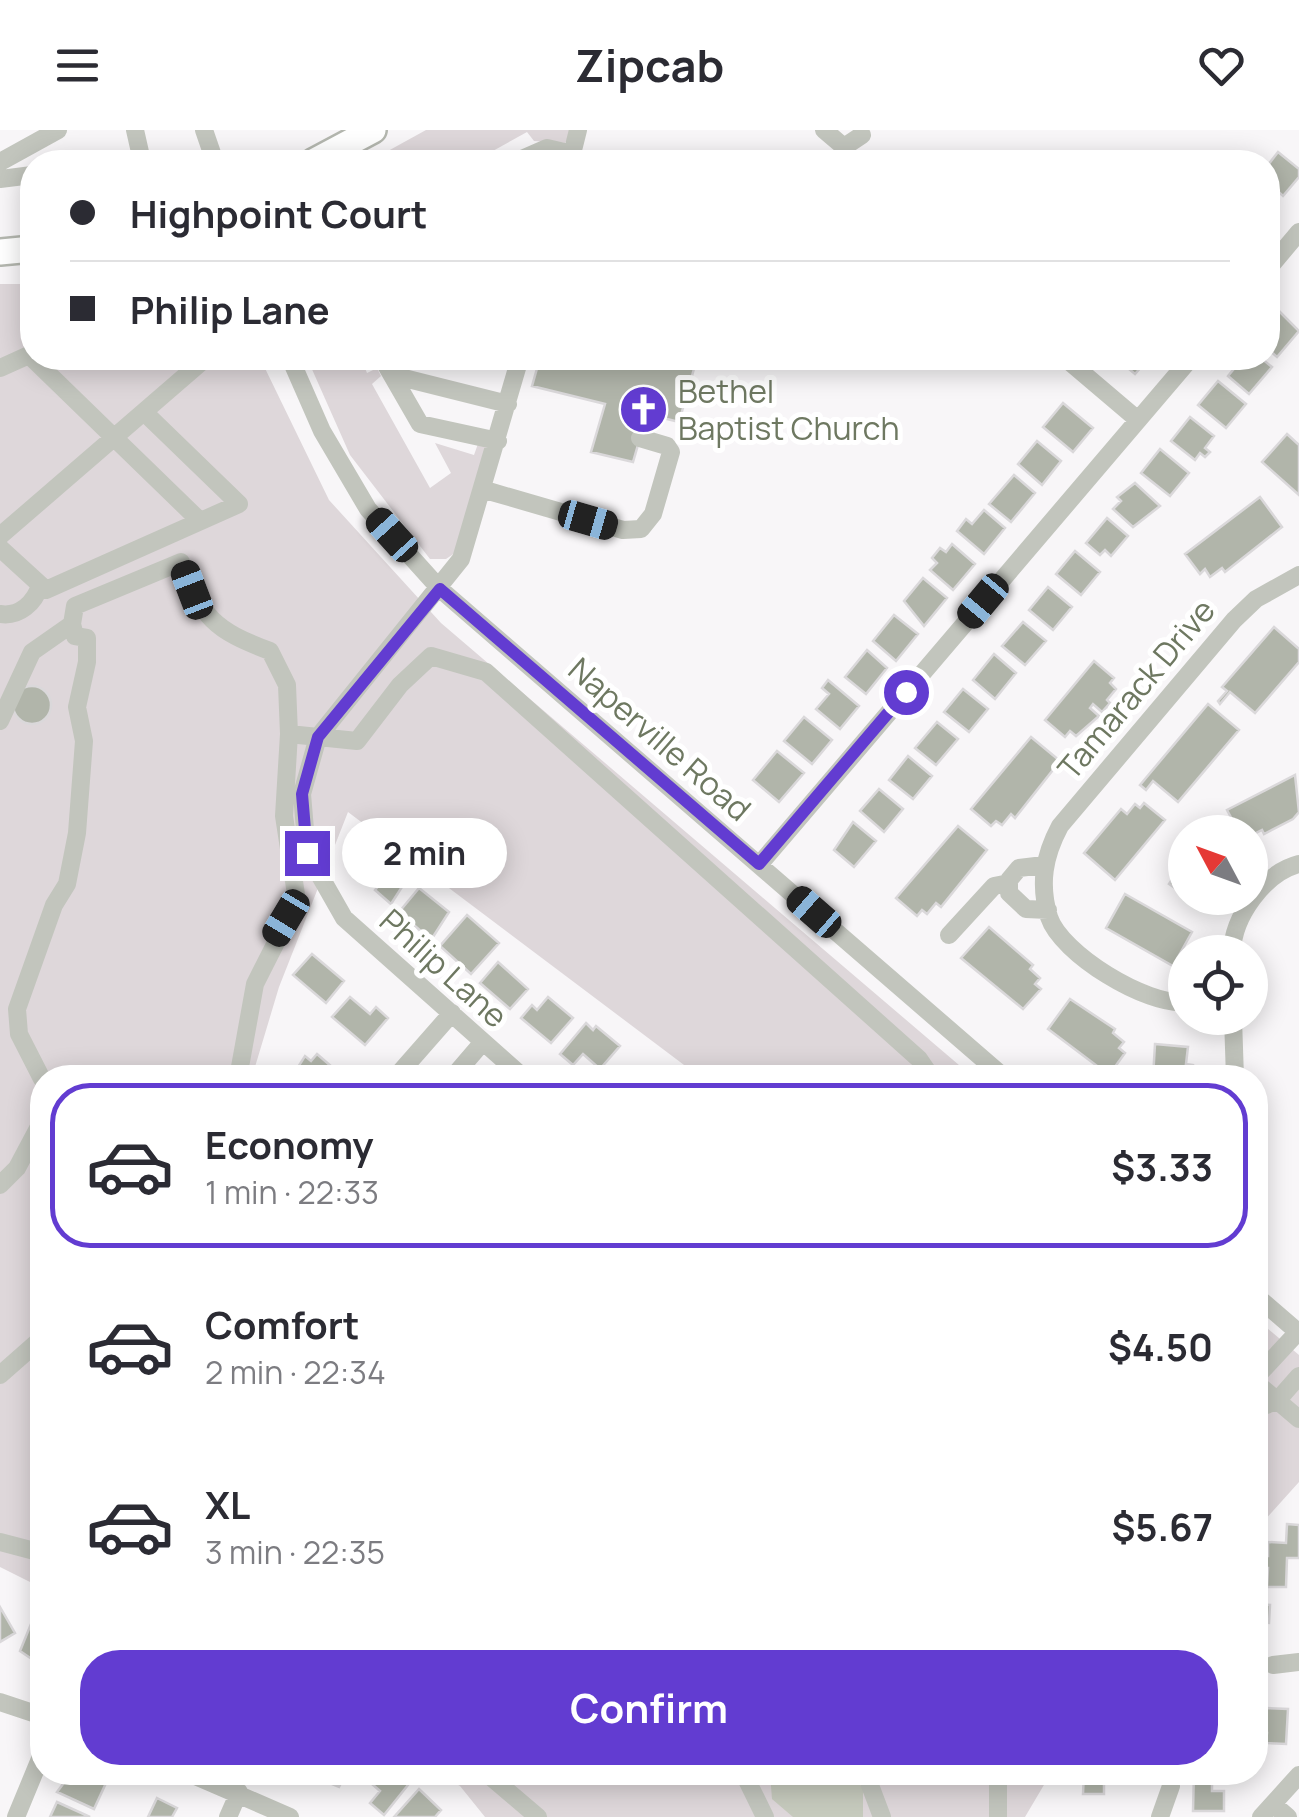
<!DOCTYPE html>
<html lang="en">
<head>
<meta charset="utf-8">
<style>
  body { margin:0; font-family:Manrope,sans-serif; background:#f7f7f7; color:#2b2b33; height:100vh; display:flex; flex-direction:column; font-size:38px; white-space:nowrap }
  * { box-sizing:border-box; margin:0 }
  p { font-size:32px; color:#7c7c81 }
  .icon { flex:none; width:55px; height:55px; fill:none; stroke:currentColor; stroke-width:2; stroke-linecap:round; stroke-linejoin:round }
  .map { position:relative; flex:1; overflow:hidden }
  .drawer { position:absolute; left:30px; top:935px; width:1238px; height:720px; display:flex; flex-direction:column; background:#fff; border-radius:40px; box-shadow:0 5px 25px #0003 }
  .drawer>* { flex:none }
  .guide { position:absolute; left:20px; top:20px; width:1260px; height:220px; border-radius:40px; box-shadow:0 5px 25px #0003; display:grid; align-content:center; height:220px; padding:0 50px; background:#fff }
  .needle { width:65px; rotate:311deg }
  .fabs { position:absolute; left:1168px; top:685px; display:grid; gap:20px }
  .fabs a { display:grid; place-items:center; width:100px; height:100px; border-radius:50%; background:#fff; box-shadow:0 5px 25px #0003; font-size:50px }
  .end { position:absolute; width:45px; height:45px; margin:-22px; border:12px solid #623cd1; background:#fff; box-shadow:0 0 0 5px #fff }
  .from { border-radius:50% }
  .bubble { position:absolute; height:70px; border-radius:35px; background:#fff; box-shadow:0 5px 25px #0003; font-size:32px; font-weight:700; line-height:70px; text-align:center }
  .car { position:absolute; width:30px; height:60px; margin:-30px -15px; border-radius:12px; box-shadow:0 0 8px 2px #0007; background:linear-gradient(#222 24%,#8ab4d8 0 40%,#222 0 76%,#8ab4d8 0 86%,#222 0) }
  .guide b { display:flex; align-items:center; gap:35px; height:95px; font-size:38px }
  .guide b+b { border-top:2px solid #e1e1e2 }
  .guide i { width:25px; height:25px; background:#2b2b33 }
  ul { padding:18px 0 0; list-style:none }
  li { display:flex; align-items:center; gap:30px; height:165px; margin:0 20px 15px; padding:0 30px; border:5px solid transparent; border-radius:40px }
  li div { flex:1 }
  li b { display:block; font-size:38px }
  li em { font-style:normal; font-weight:700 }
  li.active { border-color:#623cd1 }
  li>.icon { width:90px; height:90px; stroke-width:1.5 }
  .action { display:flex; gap:20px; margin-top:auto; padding:20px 50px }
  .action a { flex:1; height:115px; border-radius:40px; background:#623cd1; color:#fff; font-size:40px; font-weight:700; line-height:115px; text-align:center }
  header { display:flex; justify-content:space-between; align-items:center; height:130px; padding:0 50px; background:#fff; font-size:45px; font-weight:700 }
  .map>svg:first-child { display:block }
  .green { fill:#ded7da }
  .water { fill:#c6cabd }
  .building { fill:#b1b5aa; stroke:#dad8da; stroke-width:2.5 }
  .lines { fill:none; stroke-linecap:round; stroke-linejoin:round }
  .highway-casing { stroke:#b4b7af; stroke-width:30 }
  .minor { stroke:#c2c5bd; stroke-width:18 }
  .highway { stroke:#fff; stroke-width:25 }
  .route { stroke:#623cd1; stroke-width:12 }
  .labels { text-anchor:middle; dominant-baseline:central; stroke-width:10; stroke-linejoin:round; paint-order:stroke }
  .poi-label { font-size:32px; fill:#6e7861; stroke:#fff; text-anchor:start }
  .street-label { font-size:32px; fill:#6e7861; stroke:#fff }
</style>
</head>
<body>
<header><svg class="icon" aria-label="menu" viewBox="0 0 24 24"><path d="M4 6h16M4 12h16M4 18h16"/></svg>Zipcab<svg class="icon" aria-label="heart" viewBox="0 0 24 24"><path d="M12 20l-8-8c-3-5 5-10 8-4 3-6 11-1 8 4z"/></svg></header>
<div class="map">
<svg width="1299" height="1687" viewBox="0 0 1299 1687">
  <rect width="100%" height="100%" fill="#f8f6f8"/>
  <path class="green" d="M426 0H573L565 13 534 11 527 2 473 32H368Z
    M0 154H32V228H260L329 370 441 493 973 947H700L348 682 279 857 252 947 42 948V1458L0 1437Z
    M307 228H361L367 243 377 238 381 246 372 254 430 358 451 343 435 313 474 325 479 311 490 314 458 421 446 429H430L350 325Z
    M1255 1188 1299 1225V1352L1255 1401Z
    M437 1643H1051L1025 1687H485L460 1656Z"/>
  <path class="water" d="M770 1643H852L863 1659V1687H793L772 1669Z"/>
  <path class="building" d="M1278 22 1299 39V47L1283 66 1268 52V35Z
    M1278 180 1299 201 1277 227 1268 219V192Z
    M540 228H697L679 292 647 284 633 332 591 322 605 274 532 256Z
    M1116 228H1149L1135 244Z
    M1233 228H1261L1272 237 1249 264 1228 246 1237 235Z
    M1218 251 1246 274 1226 298 1198 275Z
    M1063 273 1093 298 1073 322 1043 297Z
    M1190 287 1214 306 1205 318 1210 322 1205 327 1200 323 1195 330 1171 311Z
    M1287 304 1299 315V365L1262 332Z
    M1037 311 1061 331 1042 355 1018 334Z
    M1160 319 1189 343 1170 366 1141 343Z
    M1014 345 1035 363 1011 392 989 374Z
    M1135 353 1160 376 1133 397 1113 379 1121 371 1117 367Z
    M1260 367 1282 397 1225 442 1222 438 1210 447 1205 439 1200 444 1185 424Z
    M984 380 1005 398 984 424 957 401 966 389 972 394Z
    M1107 388 1128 406 1111 426 1105 420 1100 425 1086 413Z
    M952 414 975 434 953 460 930 440 937 433 932 428 940 418 946 422Z
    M1075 421 1100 442 1081 465 1056 444Z
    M923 448 947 468 924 496 904 471Z
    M1048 457 1072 477 1053 500 1029 480Z
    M894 485 918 504 896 531 873 511Z
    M1023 492 1046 511 1025 535 1002 516Z
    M1274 497 1299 519V532L1255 583 1230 562 1220 574 1218 571 1227 561 1222 557Z
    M867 520 887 538 866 564 845 547Z
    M994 524 1016 543 995 569 973 550Z
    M1094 531 1114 548 1110 553 1116 559 1107 570 1110 573 1102 582 1093 574 1090 578 1099 586 1076 606 1070 601 1065 607 1045 590Z
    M828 550 859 576 840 599 816 579 829 564 822 558Z
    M13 575a19 19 0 1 1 38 0a19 19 0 1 1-38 0Z
    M963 559 988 579 969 602 944 582Z
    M1208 574 1239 600 1178 672 1153 651 1146 660 1140 655Z
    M804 587 832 610 812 634 784 611Z
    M937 592 958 609 936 635 915 618Z
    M1031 607 1060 631 1015 688 1011 684 1002 695 996 691 991 696 971 679Z
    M777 621 804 643 779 672 753 650Z
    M908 626 932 646 913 669 889 650Z
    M1295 645 1299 682 1293 689 1264 704 1262 700 1250 706 1245 700 1239 702 1227 680Z
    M879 659 903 679 884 702 860 681Z
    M1144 673 1165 690 1115 750 1084 723 1121 679 1127 684 1135 674 1140 678Z
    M853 692 876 711 854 737 834 720Z
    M958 696 987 720 941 777 936 773 927 784 922 780 917 786 896 768Z
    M376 717 409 746 391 774 375 760 380 754 360 735Z
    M1185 730V765L1169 754Z
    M419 758 449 782 431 810 399 782Z
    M1125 764 1192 802 1173 836 1106 798Z
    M467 785 499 813 471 844 440 816Z
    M989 797 1033 835 1030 839 1040 848 1035 854 1041 859 1023 879 961 828Z
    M312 824 344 851 326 873 293 845Z
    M498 832 528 859 510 879 480 853Z
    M350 867 370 884 376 877 388 888 365 915 332 887Z
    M548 867 573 888 551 913 521 888 532 875 537 880Z
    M1070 869 1115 899 1113 903 1124 912 1119 918 1125 923 1109 945 1048 899Z
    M586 893 593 900 596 896 620 916 600 939 583 924 573 935 560 924Z
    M1155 914 1188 917 1186 934 1193 935 1192 948H1153Z
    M317 924 332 937 324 948H291L305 926 311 931Z
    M1287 1394 1299 1395V1428H1287L1286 1457H1267L1268 1438H1260V1426H1268V1412L1286 1413Z
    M1255 1474 1270 1475 1269 1493 1255 1492Z
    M0 1477 15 1503 0 1512Z
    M33 1489 42 1492V1536L20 1521Z
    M1267 1578 1288 1579 1286 1614 1266 1613 1267 1603 1255 1602V1583L1266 1584Z
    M72 1642H84L106 1653 94 1679 57 1662Z
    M329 1642H362L357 1653 344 1647 339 1657 325 1651Z
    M381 1642H393L408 1655 384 1685 370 1673 380 1661 372 1654Z
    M1084 1642H1104V1664H1083Z
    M1194 1642H1212V1661H1224V1681H1193Z
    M419 1659 441 1680 435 1687H394Z
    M157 1668 177 1678 172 1687H148Z
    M57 1672 90 1687H50Z"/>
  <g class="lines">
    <defs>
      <path id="highway" d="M313 32 373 0
        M0 122 32 119"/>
    </defs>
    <use href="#highway" class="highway-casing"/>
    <path class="minor" d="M204 0 215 32
      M824 0 844 17 862 5
      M0 32 58 0
      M129 32 142 31 135 0
      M515 32 547 18 573 24
      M570 32 578 0
      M0 49 32 45
      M1268 139 1299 102
      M290 228 322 301 368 379 440 459 1005 948
      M382 228 420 294 498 311
      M520 228 461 429 318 607 302 664 307 723 344 788 524 948
      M1065 228 1138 290
      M0 238 29 225 200 391
      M392 245 508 274
      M485 360 623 400 641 399 653 384 671 322 667 316 640 308
      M0 406 206 228
      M0 418 46 460 239 374 144 282
      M0 484C19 487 35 473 40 455
      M0 591 32 522 72 494 75 476 181 432C202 488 214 500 270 521L287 555 289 604 357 611 400 555 431 526 486 542 919 929 932 948
      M759 735 1191 228
      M1044 735 1019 738 1009 750V763L1026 779 1048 780
      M949 805 994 756 1009 753
      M1232 822C1233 787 1264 743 1299 734
      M1185 872C1147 876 1061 824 1049 787 1039 754 1044 726 1060 696L1234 490 1256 469 1299 445
      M1233 888 1235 948
      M238 948 255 854 297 771 284 686 289 604
      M395 948 452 883
      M452 948 482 913
      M42 949 19 904 17 879 54 775 67 754 77 703 84 611 77 577 87 532V508L75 506 72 494
      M0 1055 17 1038 42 991
      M1255 1165 1299 1203
      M0 1245 42 1208
      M1255 1248 1298 1202
      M1255 1252 1299 1289
      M1255 1279 1277 1271 1299 1246
      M0 1412 42 1423
      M1273 1535 1299 1532
      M0 1572 42 1586
      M186 1642 290 1687
      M485 1642 538 1687
      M743 1642 765 1687
      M865 1642 882 1687
      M998 1642V1687
      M1273 1674 1288 1687
      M16 1687 42 1624
      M228 1687 239 1662
      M1160 1687 1171 1656
      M1261 1687 1299 1645"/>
    <use href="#highway" class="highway"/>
  </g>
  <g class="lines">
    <path class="route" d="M307 723 302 664 318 607 440 459 759 734 906 562"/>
  </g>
  <defs>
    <symbol id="church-disc" viewBox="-11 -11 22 22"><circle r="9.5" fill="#623cd1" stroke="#fff"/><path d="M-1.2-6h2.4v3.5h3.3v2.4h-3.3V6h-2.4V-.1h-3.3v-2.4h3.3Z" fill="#fff"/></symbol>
  </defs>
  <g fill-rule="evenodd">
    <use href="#church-disc" x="616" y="252" width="55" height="55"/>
  </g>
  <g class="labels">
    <g class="poi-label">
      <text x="678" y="261">Bethel<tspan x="678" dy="37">Baptist Church</tspan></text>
    </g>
    <g class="street-label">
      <text transform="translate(1136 559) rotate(-50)">Tamarack Drive</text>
      <text transform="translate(660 609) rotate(41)">Naperville Road</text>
      <text transform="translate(444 838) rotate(42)">Philip Lane</text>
    </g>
  </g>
</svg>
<div class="fabs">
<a><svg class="needle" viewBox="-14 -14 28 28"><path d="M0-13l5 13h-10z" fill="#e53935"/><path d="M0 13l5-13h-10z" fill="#7c7c81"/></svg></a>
<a><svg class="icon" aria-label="locate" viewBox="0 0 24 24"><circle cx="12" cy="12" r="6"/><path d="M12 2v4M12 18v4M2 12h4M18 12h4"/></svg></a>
</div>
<i class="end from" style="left:906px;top:562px"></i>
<i class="end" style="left:307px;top:723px"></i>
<div class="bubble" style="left:342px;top:688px;width:165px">2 min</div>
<i class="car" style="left:588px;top:390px;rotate:106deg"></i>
<i class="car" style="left:392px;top:405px;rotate:318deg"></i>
<i class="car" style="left:192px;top:460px;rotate:339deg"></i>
<i class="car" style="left:983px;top:471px;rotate:220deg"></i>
<i class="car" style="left:814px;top:782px;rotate:311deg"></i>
<i class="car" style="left:286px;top:788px;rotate:211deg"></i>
<div class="guide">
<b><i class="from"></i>Highpoint Court</b>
<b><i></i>Philip Lane</b>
</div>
<section class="drawer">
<ul>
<li class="active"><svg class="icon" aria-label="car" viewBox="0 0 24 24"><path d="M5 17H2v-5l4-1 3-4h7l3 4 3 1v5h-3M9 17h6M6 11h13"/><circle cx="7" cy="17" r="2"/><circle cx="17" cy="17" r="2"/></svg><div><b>Economy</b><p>1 min · 22:33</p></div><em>$3.33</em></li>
<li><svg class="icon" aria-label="car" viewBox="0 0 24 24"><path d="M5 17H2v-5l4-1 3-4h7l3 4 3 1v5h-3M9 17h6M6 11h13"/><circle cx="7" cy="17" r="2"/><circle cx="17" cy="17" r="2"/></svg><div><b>Comfort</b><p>2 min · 22:34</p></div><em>$4.50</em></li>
<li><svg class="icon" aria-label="car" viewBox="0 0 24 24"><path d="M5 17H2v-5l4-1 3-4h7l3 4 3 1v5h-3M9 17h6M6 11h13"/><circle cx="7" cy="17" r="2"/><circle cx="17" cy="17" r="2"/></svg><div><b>XL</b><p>3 min · 22:35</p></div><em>$5.67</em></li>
</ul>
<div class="action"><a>Confirm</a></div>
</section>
</div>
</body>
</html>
